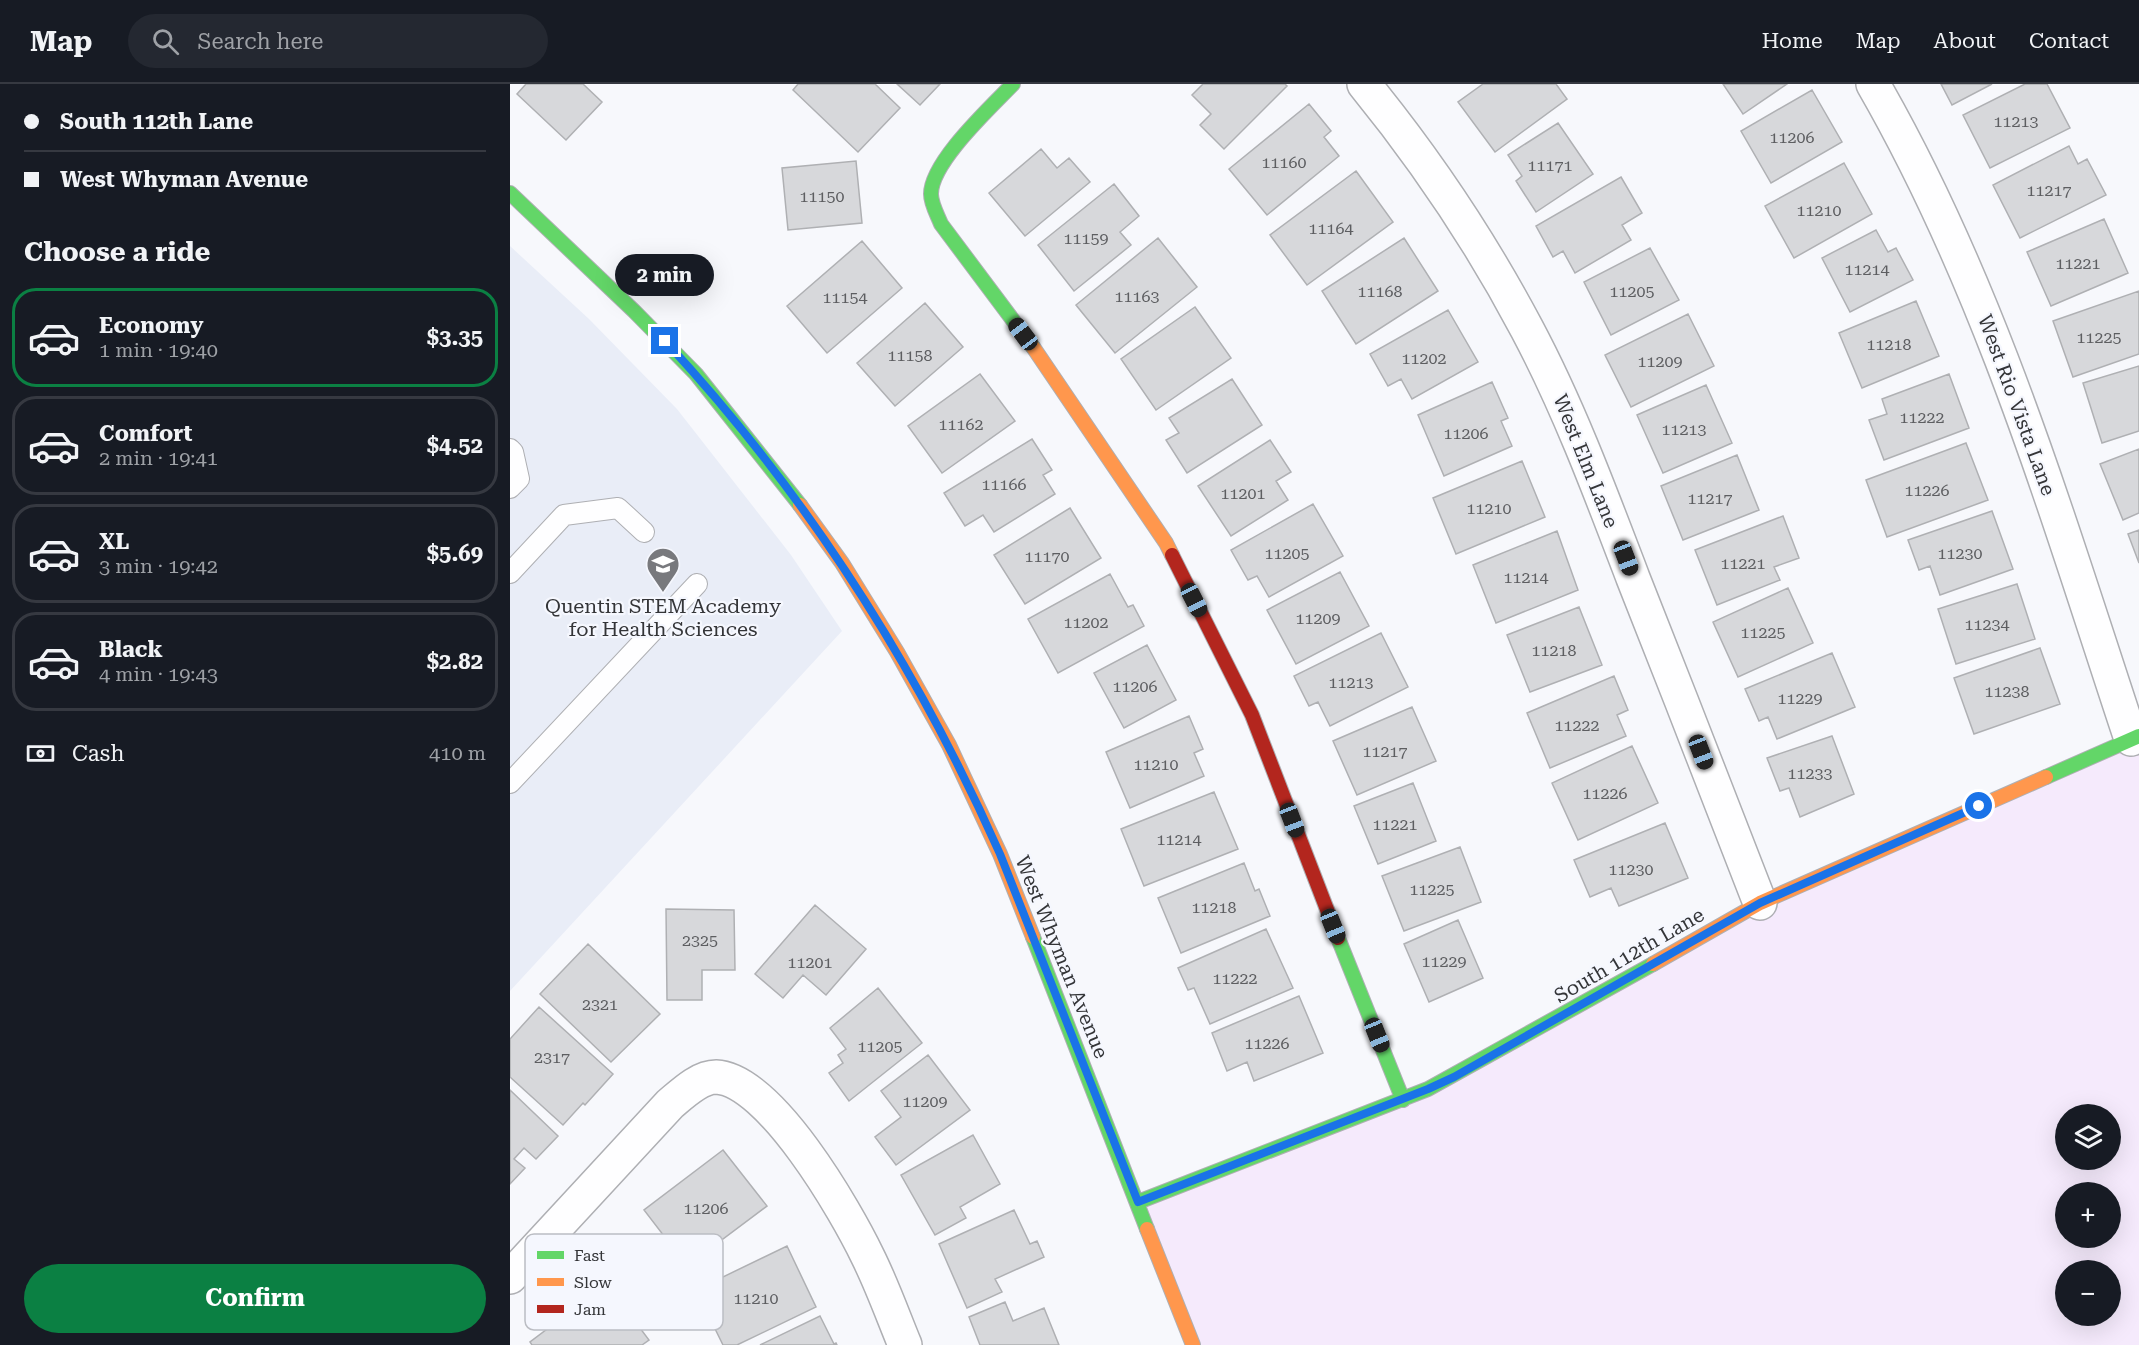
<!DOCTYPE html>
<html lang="en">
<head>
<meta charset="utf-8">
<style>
  body { margin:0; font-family:"Roboto Serif",serif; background:#242831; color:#f1f3f6; height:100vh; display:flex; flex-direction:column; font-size:22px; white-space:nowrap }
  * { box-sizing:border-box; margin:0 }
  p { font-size:20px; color:#9ea1a6 }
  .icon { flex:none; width:33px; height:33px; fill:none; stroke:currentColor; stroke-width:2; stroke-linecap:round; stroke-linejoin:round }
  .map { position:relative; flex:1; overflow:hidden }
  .drawer { display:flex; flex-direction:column; background:#171b24; width:510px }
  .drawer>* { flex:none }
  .top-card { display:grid; align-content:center; height:132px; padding:0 24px; background:#171b24 }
  .buttons { position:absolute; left:1545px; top:1020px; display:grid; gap:12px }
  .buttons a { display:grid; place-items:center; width:66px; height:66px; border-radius:50%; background:#171b24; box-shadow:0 6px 24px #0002; font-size:30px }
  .end { position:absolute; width:27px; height:27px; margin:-14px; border:8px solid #1a73e8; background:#fff; box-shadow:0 0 0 3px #fff }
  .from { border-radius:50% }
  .bubble { position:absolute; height:42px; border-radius:21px; background:#171b24; box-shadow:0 6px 24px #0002; font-size:20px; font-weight:700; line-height:42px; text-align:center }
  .car { position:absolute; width:18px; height:36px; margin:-18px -9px; border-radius:8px; box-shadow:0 0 4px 2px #0007; background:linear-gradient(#222 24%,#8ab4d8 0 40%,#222 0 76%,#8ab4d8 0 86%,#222 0) }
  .top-card b { display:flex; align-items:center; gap:21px; height:57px; font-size:22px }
  .top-card b+b { border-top:2px solid #363941 }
  .top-card i { width:15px; height:15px; background:#f1f3f6 }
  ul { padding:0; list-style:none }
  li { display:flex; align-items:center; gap:18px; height:99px; margin:0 12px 9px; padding:0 12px; border:3px solid #363941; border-radius:24px }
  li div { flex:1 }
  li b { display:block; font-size:22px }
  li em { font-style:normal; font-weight:700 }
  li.selected { border-color:#0b8043 }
  li>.icon { width:54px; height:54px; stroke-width:1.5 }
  h2 { padding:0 24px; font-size:27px; line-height:72px }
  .pay { display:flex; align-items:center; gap:15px; height:66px; padding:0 24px; font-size:22px }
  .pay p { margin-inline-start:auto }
  .primary-button { display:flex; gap:12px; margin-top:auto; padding:12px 24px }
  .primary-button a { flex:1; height:69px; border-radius:36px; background:#0b8043; color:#fff; font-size:24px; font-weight:700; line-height:69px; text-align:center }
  header { display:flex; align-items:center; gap:36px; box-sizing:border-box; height:84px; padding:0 30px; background:#171b24; border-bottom:2px solid #363941 }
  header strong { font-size:28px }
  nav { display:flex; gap:33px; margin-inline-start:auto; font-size:21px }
  .search { width:420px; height:54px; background:#242831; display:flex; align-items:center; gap:15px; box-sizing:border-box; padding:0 21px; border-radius:33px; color:#9ea1a6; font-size:22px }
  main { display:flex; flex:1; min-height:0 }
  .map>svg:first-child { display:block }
  .built { fill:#e9edf7 }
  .green { fill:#f5eafc; fill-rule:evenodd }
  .building { fill:#d7d8db; stroke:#afb0b3; stroke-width:1.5 }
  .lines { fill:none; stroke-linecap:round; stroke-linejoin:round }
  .lane-casing { stroke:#aeafb3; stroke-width:22 }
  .street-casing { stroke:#aeafb3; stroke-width:36 }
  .fast-casing { stroke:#aeafb3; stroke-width:16 }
  .slow-casing { stroke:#aeafb3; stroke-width:16 }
  .jam-casing { stroke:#aeafb3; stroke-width:16 }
  .lane { stroke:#fefeff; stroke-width:20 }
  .street { stroke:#fefeff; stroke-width:33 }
  .fast { stroke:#63d668; stroke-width:14 }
  .slow { stroke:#ff974d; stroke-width:14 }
  .jam { stroke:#b3261e; stroke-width:14 }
  .route { stroke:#1a73e8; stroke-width:8 }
  .labels { text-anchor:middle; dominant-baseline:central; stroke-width:4.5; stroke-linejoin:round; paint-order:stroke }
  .number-label { font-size:16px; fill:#5d5e61 }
  .street-label { font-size:20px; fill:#343538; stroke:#f5f7fe }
  .poi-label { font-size:20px; fill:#343538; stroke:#f5f7fe }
  .key { fill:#f5f7fe; stroke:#bbbdc3; stroke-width:1.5 }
  .key-label { font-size:16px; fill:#343538 }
</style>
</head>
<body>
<header>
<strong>Map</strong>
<div class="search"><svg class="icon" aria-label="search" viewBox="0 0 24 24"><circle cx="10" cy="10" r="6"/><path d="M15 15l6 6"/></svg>Search here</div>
<nav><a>Home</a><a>Map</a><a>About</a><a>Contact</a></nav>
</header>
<main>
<section class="drawer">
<div class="top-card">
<b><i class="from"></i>South 112th Lane</b>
<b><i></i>West Whyman Avenue</b>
</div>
<h2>Choose a ride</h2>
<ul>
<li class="selected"><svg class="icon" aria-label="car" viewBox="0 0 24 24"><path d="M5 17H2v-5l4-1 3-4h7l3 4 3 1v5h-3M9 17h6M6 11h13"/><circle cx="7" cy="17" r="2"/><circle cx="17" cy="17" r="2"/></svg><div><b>Economy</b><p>1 min · 19:40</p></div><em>$3.35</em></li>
<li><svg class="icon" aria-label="car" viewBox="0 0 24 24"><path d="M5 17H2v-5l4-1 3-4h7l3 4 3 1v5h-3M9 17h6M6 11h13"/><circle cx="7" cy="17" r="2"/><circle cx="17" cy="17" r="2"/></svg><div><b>Comfort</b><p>2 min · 19:41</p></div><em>$4.52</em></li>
<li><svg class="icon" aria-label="car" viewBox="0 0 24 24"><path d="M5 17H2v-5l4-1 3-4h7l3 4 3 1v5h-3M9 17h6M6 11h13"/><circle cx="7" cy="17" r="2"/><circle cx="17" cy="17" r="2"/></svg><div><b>XL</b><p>3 min · 19:42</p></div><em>$5.69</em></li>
<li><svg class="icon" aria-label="car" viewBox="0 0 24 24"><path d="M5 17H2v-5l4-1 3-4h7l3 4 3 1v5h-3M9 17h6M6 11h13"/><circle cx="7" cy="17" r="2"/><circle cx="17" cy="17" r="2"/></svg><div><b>Black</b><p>4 min · 19:43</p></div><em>$2.82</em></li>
</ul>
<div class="pay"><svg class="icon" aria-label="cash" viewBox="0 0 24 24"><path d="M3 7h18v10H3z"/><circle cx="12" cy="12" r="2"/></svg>Cash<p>410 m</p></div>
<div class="primary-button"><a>Confirm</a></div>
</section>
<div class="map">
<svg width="1629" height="1261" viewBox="0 0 1629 1261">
  <rect width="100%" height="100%" fill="#f7f8fc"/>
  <path class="built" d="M0 162 79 235 167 325 281 471 332 547 0 907Z"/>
  <path class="green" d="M1629 652V1261H683L628 1118 862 1028 1213 840ZM1556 1030H1600V1076H1556ZM1556 1108H1600V1154H1556ZM1556 1186H1600V1232H1556Z"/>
  <path class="building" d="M16 0H73L92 18 56 56 7 10Z
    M288 0H365L390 24 348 68 283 6Z
    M387 0H430L410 21Z
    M693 0H775L777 2 714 65 690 41 701 30 682 11Z
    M973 0H1046L1057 15 985 68 948 18Z
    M1213 0H1277L1233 30Z
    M1431 0H1482L1442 21Z
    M1515 0H1537L1560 44 1480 84 1453 31Z
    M1302 6 1332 58 1261 99 1231 47Z
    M799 20 821 47 814 53 829 72 757 131 719 85Z
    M1048 39 1083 90 1026 128 1006 97 1012 92 998 71Z
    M1559 62 1568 80 1577 75 1596 111 1510 154 1483 101Z
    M531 65 547 84 559 74 580 98 515 152 479 109Z
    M346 77 352 139 278 146 272 84Z
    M1334 79 1362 130 1284 174 1255 122Z
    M846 87 883 138 797 201 760 151Z
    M1111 93 1132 129 1112 141 1121 156 1065 189 1053 167 1043 173 1026 142Z
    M604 100 629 132 610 148 621 161 564 207 528 161Z
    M1594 135 1618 189 1541 222 1517 168Z
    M1366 146 1378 168 1386 164 1403 196 1340 228 1312 174Z
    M648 154 687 203 605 269 566 221Z
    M894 154 928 207 846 260 812 207Z
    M352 157 392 204 317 269 277 222Z
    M1140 164 1169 216 1101 251 1074 198Z
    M1629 207V270L1563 293 1543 237Z
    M1406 217 1429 272 1352 304 1329 249Z
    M415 219 453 263 385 322 347 279Z
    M685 223 721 274 646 326 611 275Z
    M938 226 968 278 902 315 891 295 878 302 860 270Z
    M1178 230 1204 282 1121 323 1095 271Z
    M1629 282V347L1592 359 1573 299Z
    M470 290 505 337 432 389 398 342Z
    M1439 290 1459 344 1374 376 1359 336 1377 330 1372 315Z
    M722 295 752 341 677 389 656 356 669 349 659 334Z
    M982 298 998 334 991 337 1002 362 934 392 908 331Z
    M1196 301 1222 359 1153 389 1127 331Z
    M522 355 542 386 533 391 545 410 484 448 473 431 455 442 434 409Z
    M760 356 781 388 766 397 778 416 721 452 688 402Z
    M1456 359 1478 416 1377 453 1356 396Z
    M1629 365V429L1613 436 1590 380Z
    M1227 371 1249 426 1173 456 1151 402Z
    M1012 377 1035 433 946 470 923 414Z
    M803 420 833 472 759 513 747 492 738 496 721 466Z
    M560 424 591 474 515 520 484 471Z
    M1482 427 1503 485 1430 511 1420 482 1409 486 1398 456Z
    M1273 432 1289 474 1264 483 1270 496 1207 521 1185 466Z
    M1629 446V479L1618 450Z
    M1047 447 1068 506 986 539 963 481Z
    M830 488 859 542 786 580 757 526Z
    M600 490 618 523 623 521 634 542 548 589 518 535Z
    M1507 500 1525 555 1446 580 1428 525Z
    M1278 504 1303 559 1228 593 1203 538Z
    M1069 523 1092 581 1020 608 997 551Z
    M871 549 898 603 820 642 808 618 799 622 784 592Z
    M637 561 666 616 614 644 584 589Z
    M1530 564 1550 620 1464 650 1444 594Z
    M1322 569 1345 623 1267 655 1258 633 1249 637 1235 605Z
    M1104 592 1118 626 1107 631 1116 652 1040 684 1017 629Z
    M902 623 926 677 847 711 823 657Z
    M679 632 693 665 684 669 694 692 620 724 596 668Z
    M1322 652 1344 710 1290 733 1279 704 1270 707 1257 674Z
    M1122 662 1148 719 1068 756 1042 699Z
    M903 699 926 757 868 780 844 722Z
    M704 708 728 765 634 802 611 745Z
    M1155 739 1178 794 1109 822 1101 804 1080 813 1064 776Z
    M950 763 971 818 894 847 872 792Z
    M734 779 745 807 749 805 760 832 671 869 648 814Z
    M305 821 356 865 316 911 293 891 273 914 245 890Z
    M156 825 224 826 225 886H192V916H157Z
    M948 836 973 894 919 918 894 860Z
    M756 845 783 904 700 940 684 904 678 906 668 884Z
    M78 860 150 930 101 978 30 910Z
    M368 904 412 959 339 1017 319 989 333 979 328 971 336 965 320 944Z
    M789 912 813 969 744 997 737 978 717 987 702 949Z
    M29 923 103 990 75 1021 73 1019 53 1041 0 993V955Z
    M418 971 460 1026 386 1081 365 1053 391 1033 371 1007Z
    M0 1006 48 1052 26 1075 14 1064 4 1075 15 1084 0 1100Z
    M463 1051 490 1100 450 1123 456 1134 425 1151 391 1091Z
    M213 1066 257 1122 177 1182 134 1126Z
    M504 1126 520 1160 527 1157 534 1173 485 1195 492 1208 457 1224 429 1160Z
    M277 1162 306 1223 227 1261H213L186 1206Z
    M97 1200 139 1256 132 1261H22L20 1258Z
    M495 1218 503 1237 534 1224 549 1261H470L459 1233Z
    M310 1232 324 1260 326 1259 327 1261H250Z"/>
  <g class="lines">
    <defs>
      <path id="lane" d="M0 365 3 368 9 395 0 404
        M0 489 54 431 108 424 134 448
        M0 699 187 500"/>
      <path id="street" d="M854 0C916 76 971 158 1017 245 1059 324 1091 410 1123 494 1166 602 1208 711 1250 819
        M1363 0C1481 205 1547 432 1621 655
        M0 1193 160 1020C172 1010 189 993 206 993 260 995 336 1127 358 1173 372 1201 383 1232 395 1261"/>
      <path id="fast" d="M503 0C481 23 421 78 421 110 421 120 427 130 431 140L523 263
        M0 109 124 227 186 290 290 421
        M1536 693 1629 652
        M523 853 637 1145
        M828 854 893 1016
        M628 1118 918 1005 1143 880"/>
      <path id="slow" d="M523 263 656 459 662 471
        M290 421 332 479 387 568 439 661 490 770 523 853
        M1143 880 1250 819 1536 693
        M637 1145 683 1261"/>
      <path id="jam" d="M662 471 742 631 828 854"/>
    </defs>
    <use href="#lane" class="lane-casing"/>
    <use href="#street" class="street-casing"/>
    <use href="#fast" class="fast-casing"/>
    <use href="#slow" class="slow-casing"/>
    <use href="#jam" class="jam-casing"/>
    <use href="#lane" class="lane"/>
    <use href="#street" class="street"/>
    <use href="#fast" class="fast"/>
    <use href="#slow" class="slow"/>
    <use href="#jam" class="jam"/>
  </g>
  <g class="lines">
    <path class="route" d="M155 257C295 408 406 581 490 770L628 1118 918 1005 944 993 1250 819 1469 722"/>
  </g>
  <defs>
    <symbol id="school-pin" viewBox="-11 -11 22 30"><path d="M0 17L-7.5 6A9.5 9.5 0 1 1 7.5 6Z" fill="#78797d" stroke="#f5f7fe"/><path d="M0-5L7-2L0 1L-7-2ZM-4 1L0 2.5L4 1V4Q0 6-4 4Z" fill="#fff"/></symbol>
  </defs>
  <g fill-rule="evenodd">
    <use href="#school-pin" x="134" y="461" width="38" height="52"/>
  </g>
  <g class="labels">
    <g class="number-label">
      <text x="1506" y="37">11213</text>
      <text x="1282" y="53">11206</text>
      <text x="774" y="78">11160</text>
      <text x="1040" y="81">11171</text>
      <text x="1539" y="106">11217</text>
      <text x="312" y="112">11150</text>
      <text x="1309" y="126">11210</text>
      <text x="821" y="144">11164</text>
      <text x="576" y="154">11159</text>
      <text x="1568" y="179">11221</text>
      <text x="1357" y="185">11214</text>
      <text x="870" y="207">11168</text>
      <text x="1122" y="207">11205</text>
      <text x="627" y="212">11163</text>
      <text x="335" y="213">11154</text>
      <text x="1589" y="253">11225</text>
      <text x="1379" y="260">11218</text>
      <text x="400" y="271">11158</text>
      <text x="914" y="274">11202</text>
      <text x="1150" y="277">11209</text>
      <text x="1412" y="333">11222</text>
      <text x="451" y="340">11162</text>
      <text x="1174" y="345">11213</text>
      <text x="956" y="349">11206</text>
      <text x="494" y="400">11166</text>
      <text x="1417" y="406">11226</text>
      <text x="733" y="409">11201</text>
      <text x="1200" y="414">11217</text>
      <text x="979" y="424">11210</text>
      <text x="777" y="469">11205</text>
      <text x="1450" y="469">11230</text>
      <text x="537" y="472">11170</text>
      <text x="1233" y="479">11221</text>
      <text x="1016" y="493">11214</text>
      <text x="808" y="534">11209</text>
      <text x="576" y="538">11202</text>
      <text x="1477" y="540">11234</text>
      <text x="1253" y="548">11225</text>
      <text x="1044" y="566">11218</text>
      <text x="841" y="598">11213</text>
      <text x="625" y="602">11206</text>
      <text x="1497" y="607">11238</text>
      <text x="1290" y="614">11229</text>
      <text x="1067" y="641">11222</text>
      <text x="875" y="667">11217</text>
      <text x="646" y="680">11210</text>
      <text x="1300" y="689">11233</text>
      <text x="1095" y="709">11226</text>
      <text x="885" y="740">11221</text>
      <text x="669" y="755">11214</text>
      <text x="1121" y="785">11230</text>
      <text x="922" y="805">11225</text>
      <text x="704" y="823">11218</text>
      <text x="190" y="856">2325</text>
      <text x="934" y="877">11229</text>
      <text x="300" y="878">11201</text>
      <text x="725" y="894">11222</text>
      <text x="90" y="920">2321</text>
      <text x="757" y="959">11226</text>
      <text x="370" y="962">11205</text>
      <text x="42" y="973">2317</text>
      <text x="415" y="1017">11209</text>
      <text x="196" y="1124">11206</text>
      <text x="246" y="1214">11210</text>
    </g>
    <g class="street-label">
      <text transform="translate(1507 321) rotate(70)">West Rio Vista Lane</text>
      <text transform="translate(1076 377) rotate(68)">West Elm Lane</text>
      <text transform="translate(1119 871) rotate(-30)">South 112th Lane</text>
      <text transform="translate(552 873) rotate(68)">West Whyman Avenue</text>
    </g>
    <g class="poi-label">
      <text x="153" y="522">Quentin STEM Academy<tspan x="153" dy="23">for Health Sciences</tspan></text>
    </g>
  </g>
  <rect x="15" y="1150" width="198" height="96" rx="9" class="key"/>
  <rect x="27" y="1167" width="27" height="8" fill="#63d668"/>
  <rect x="27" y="1194" width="27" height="8" fill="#ff974d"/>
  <rect x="27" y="1221" width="27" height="8" fill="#b3261e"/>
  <g class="key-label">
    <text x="64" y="1177">Fast</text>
    <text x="64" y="1204">Slow</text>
    <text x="64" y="1231">Jam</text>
  </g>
</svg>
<div class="buttons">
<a><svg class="icon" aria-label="layers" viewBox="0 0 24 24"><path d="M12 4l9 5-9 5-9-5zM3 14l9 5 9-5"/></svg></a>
<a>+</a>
<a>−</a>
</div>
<i class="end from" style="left:1469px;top:722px"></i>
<i class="end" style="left:155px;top:257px"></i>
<div class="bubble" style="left:105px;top:170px;width:99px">2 min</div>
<i class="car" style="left:513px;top:250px;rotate:323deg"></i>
<i class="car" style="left:1116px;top:474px;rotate:159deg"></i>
<i class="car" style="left:684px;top:516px;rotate:153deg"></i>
<i class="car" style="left:1191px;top:668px;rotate:159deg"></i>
<i class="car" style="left:782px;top:736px;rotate:159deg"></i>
<i class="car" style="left:823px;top:842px;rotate:158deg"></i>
<i class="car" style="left:867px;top:951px;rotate:158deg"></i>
</div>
</main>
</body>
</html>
